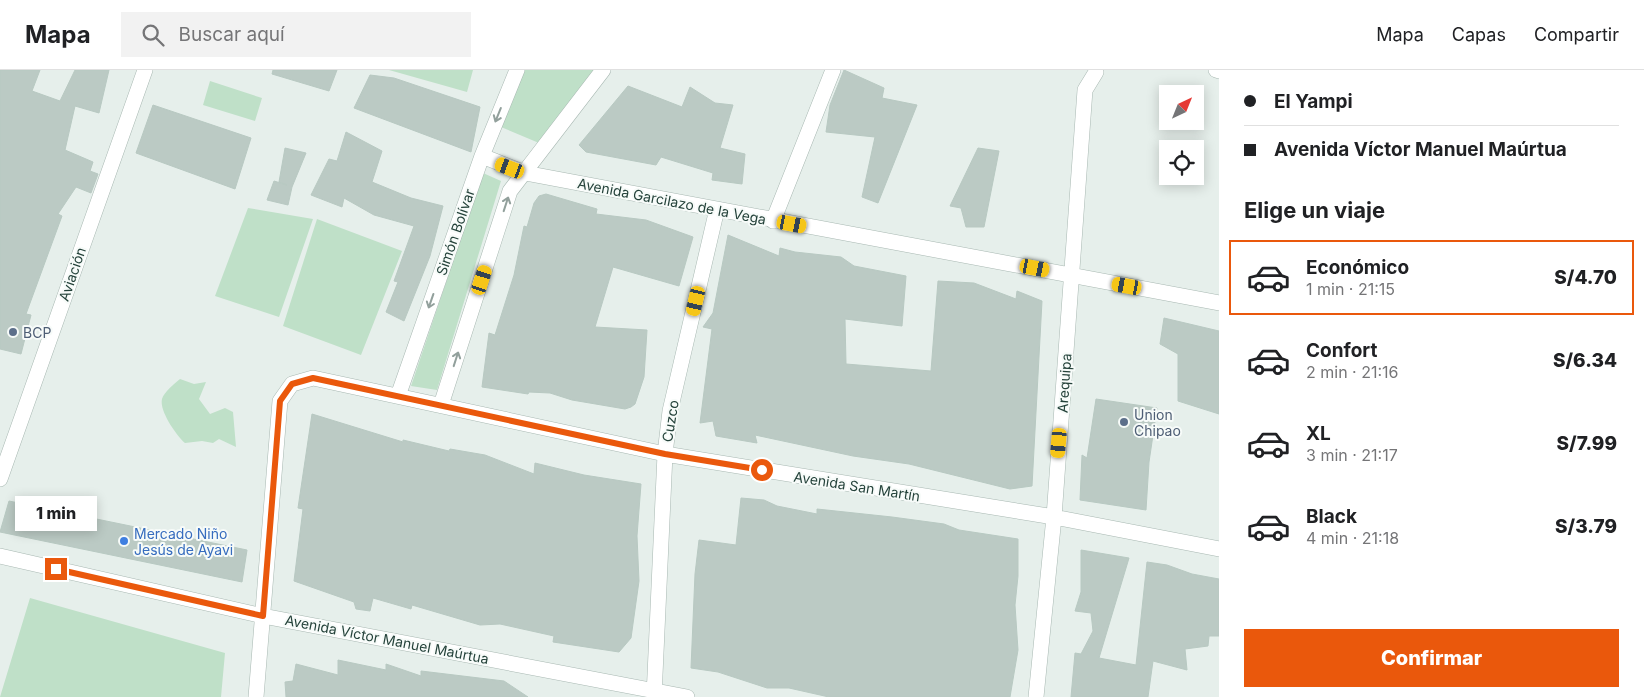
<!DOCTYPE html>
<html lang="es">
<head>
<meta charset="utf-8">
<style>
  body { margin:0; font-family:Inter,sans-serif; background:#f2f2f2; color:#202124; height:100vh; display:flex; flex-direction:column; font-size:19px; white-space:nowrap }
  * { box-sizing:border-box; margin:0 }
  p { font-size:16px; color:#757577 }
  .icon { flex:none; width:28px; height:28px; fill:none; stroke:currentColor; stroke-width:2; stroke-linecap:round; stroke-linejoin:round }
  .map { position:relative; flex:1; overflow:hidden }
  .drawer { display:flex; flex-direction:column; background:#fff; width:425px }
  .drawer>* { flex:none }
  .hud { display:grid; align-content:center; height:110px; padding:0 25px; background:#fff }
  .needle { width:32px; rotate:43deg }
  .fabs { position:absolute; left:1159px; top:15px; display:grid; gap:10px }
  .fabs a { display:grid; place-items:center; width:45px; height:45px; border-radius:0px; background:#fff; box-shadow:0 2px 12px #0003; font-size:25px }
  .end { position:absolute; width:22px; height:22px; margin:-11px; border:6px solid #ea580c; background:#fff; box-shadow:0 0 0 2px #fff }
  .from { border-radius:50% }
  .bubble { position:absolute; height:35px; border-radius:0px; background:#fff; box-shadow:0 2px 12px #0003; font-size:16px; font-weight:800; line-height:35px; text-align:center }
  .car { position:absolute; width:15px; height:30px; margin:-15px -8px; border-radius:6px; box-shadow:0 0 4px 1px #0007; background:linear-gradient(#f5c518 24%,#345 0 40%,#f5c518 0 76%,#345 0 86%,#f5c518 0) }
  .hud b { display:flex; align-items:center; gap:18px; height:48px; font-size:19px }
  .hud b+b { border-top:1px solid #e0e0e0 }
  .hud i { width:12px; height:12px; background:#202124 }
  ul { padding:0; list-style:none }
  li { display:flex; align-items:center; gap:15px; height:75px; margin:0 10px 8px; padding:0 15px; border:2px solid transparent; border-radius:0px }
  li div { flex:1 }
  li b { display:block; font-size:19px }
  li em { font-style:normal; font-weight:800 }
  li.current { border-color:#ea580c }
  li>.icon { width:45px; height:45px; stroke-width:1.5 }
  h2 { padding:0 25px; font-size:22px; line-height:60px }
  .primary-button { display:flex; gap:10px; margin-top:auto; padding:10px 25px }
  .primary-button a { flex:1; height:58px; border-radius:0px; background:#ea580c; color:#fff; font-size:20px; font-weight:800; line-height:58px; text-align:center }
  header { display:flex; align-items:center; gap:30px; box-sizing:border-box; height:70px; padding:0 25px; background:#fff; border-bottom:1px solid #e0e0e0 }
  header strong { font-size:24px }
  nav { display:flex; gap:28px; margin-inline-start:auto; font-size:18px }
  .search { width:350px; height:45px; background:#f2f2f2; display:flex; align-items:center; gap:12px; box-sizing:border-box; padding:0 18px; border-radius:0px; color:#757577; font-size:19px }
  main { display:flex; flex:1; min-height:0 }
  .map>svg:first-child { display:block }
  .green { fill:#bfe0c8 }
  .building { fill:#bbcac4; stroke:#b8c9c2 }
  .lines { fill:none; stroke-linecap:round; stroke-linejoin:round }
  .minor-casing { stroke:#a8b8b2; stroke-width:16 }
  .minor { stroke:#fff; stroke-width:15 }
  .oneway { stroke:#92a09c }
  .route { stroke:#ea580c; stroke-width:6 }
  .service-dot { fill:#5c6f8a; stroke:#f7fbf9; stroke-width:2 }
  .shop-dot { fill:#3f7fe0; stroke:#f7fbf9; stroke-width:2 }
  .labels { text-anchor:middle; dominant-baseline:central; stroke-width:4; stroke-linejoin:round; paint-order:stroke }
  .street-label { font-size:14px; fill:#24423a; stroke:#f7fbf9 }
  .service-label { font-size:14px; fill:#4e5e75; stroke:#f7fbf9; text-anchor:start }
  .shop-label { font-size:14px; fill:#366cbe; stroke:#f7fbf9; text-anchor:start }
</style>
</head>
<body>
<header>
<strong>Mapa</strong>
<div class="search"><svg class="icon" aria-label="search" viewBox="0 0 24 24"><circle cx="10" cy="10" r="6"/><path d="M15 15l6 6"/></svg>Buscar aquí</div>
<nav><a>Mapa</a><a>Capas</a><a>Compartir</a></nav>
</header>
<main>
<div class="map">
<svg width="1219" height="627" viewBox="0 0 1219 627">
  <rect width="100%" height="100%" fill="#e6efeb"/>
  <path class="green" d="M389 0H473L467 22Z
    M525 0H594L539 73 501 57Z
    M210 11 262 28 255 51 203 35Z
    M483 103 501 111 437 320 411 316Z
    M248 138 313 149 279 247 215 226Z
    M317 149 402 181 361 285 283 256Z
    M180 309 194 314 206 312 199 329 210 344 225 338 233 342 236 377 219 369 213 373 202 371 185 373C177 366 159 341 162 329 164 322 174 314 180 309Z
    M30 528 225 583 221 627H0Z"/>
  <path class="building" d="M0 0H40L32 21 60 31 75 0H109L99 43 75 36 65 80 93 92 90 101 98 104 91 123 76 117 58 144 62 146 26 244 31 245 21 284 0 279Z
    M273 0H337L329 21 272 4Z
    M844 0 884 18 882 28 917 35 878 133 862 127 875 67 826 62 830 35Z
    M370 5 394 8 480 37 471 82 354 38Z
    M628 16 682 37 690 17 715 33 733 35 720 78 745 84 742 114 712 110 713 103 661 87 656 95 586 82 579 75Z
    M153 35 251 68 235 119 136 83Z
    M346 62 382 81 372 112 411 128 443 136 430 186 404 251 386 242 398 212 394 211 414 156 374 145 344 128 342 137 311 125 329 89 337 91Z
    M285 78 306 83 292 117 288 135 267 130 274 111 287 115 279 112Z
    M978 78 999 81 984 157H966L961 138 950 136Z
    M546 124 597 139 596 144 646 150 693 167 679 216 613 197 595 257 647 260 644 307 635 334 631 337 625 339 572 330 550 323 529 322 528 324 482 317 489 263 495 265 514 205 524 156 527 157 534 133 539 126Z
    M728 165 779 186 780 178 795 182 841 187 854 196 906 206 902 256 845 249 846 294 931 301 938 211 974 213 1016 229 1017 221 1042 231 1032 416 1010 419 909 394 853 386 755 365 757 373 716 366 713 351 700 353 712 259 703 257 713 243Z
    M1164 248 1219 261V344L1178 331V284L1160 274Z
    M1096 329 1157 338 1149 392 1146 440 1080 430 1082 385 1087 388Z
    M312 344 403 372V370L449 381 450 379 485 385 534 404 535 393 584 405 641 414 637 466 639 511 631 568 619 582 553 572 554 566 500 554 480 555 412 535 411 539 373 528 370 541 356 539 354 532 294 511 303 439 298 438Z
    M741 428 764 430 777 436 817 444V439L892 447 944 454 959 460 1018 469V506L1015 535 1018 580 1010 627H829L789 618H767L718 602 691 598 695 504 699 470 736 475Z
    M9 431 247 480 242 512 0 462Z
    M1081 480 1129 488 1099 588 1136 595 1147 492 1167 495 1192 504 1219 509V566H1209L1208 576 1185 579 1187 600 1153 591 1148 627H1071L1075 583 1081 584 1093 561 1091 543 1075 541 1081 522Z
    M338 590 386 600V594L421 606V601L504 611 528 627H286L285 612 293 611 296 594 338 605Z"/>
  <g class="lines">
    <defs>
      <path id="minor" d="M1216 0 1219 1
        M482 86 525 103 1219 233
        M773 151 833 0
        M398 326 482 86 517 0
        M441 335 510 121 603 0
        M0 409 145 0
        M0 486 263 546 687 627
        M256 627 280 331 292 314 313 308 665 384 1054 447 1219 479
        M654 627 665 384 670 341 717 139
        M1036 627 1054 447 1085 20 1096 2"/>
    </defs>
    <use href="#minor" class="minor-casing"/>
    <use href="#minor" class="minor"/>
  </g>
  <defs><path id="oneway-shaft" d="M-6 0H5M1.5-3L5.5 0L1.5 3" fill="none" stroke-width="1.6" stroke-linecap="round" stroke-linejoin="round" transform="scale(1.25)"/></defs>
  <g class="oneway">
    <use href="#oneway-shaft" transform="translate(498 45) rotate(112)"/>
    <use href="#oneway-shaft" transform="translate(506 134) rotate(-72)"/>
    <use href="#oneway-shaft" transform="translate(431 231) rotate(109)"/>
    <use href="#oneway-shaft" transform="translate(456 289) rotate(-72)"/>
  </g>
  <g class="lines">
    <path class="route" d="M56 499 263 546 280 331 292 314 313 308 665 384 762 400"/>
  </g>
  <g class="service-dot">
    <circle cx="13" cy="262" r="5"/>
    <circle cx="1124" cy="352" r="5"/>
  </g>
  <circle class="shop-dot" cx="124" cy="471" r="5"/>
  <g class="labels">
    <g class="street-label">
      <text transform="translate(672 131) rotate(11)">Avenida Garcilazo de la Vega</text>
      <text transform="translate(455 162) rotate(-71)">Simón Bolívar</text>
      <text transform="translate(72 204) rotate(-71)">Aviación</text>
      <text transform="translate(1064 313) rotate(-86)">Arequipa</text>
      <text transform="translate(670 351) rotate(-81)">Cuzco</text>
      <text transform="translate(857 416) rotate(9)">Avenida San Martín</text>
      <text transform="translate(387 569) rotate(11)">Avenida Víctor Manuel Maúrtua</text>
    </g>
    <g class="service-label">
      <text x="23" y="262">BCP</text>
      <text x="1134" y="344">Union<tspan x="1134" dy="16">Chipao</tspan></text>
    </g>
    <g class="shop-label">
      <text x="134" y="463">Mercado Niño<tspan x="134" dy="16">Jesús de Ayavi</tspan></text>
    </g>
  </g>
</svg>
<div class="fabs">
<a><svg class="needle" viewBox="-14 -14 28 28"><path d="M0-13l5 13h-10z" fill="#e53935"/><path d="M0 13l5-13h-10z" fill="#757577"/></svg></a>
<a><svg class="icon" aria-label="locate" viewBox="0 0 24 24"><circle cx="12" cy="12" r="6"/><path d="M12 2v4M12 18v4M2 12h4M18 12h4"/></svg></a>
</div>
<i class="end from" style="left:762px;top:400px"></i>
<i class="end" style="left:56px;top:499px"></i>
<div class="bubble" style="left:15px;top:426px;width:82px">1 min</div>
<i class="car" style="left:510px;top:98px;rotate:291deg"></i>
<i class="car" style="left:792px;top:154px;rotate:101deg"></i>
<i class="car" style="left:1035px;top:198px;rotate:101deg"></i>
<i class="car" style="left:482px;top:210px;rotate:18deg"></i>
<i class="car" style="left:1127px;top:216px;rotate:280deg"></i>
<i class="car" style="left:696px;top:231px;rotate:193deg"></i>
<i class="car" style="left:1059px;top:373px;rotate:185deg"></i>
</div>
<section class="drawer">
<div class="hud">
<b><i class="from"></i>El Yampi</b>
<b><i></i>Avenida Víctor Manuel Maúrtua</b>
</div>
<h2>Elige un viaje</h2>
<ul>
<li class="current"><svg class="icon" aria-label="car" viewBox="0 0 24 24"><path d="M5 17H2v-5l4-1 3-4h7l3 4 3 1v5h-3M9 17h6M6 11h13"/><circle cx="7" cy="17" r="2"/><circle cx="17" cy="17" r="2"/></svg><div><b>Económico</b><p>1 min · 21:15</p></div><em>S/4.70</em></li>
<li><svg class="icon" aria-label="car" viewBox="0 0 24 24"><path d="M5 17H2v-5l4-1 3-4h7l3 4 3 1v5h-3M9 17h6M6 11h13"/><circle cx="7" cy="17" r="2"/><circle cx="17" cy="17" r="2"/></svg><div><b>Confort</b><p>2 min · 21:16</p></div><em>S/6.34</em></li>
<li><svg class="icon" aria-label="car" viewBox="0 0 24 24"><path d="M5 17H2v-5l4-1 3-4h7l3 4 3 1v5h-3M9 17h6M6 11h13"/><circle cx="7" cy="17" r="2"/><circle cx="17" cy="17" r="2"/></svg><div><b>XL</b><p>3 min · 21:17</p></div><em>S/7.99</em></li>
<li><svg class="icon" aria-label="car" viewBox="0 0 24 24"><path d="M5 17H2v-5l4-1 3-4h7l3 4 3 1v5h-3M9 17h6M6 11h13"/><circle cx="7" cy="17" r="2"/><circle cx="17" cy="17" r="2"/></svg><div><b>Black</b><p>4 min · 21:18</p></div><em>S/3.79</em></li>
</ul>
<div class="primary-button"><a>Confirmar</a></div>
</section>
</main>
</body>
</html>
